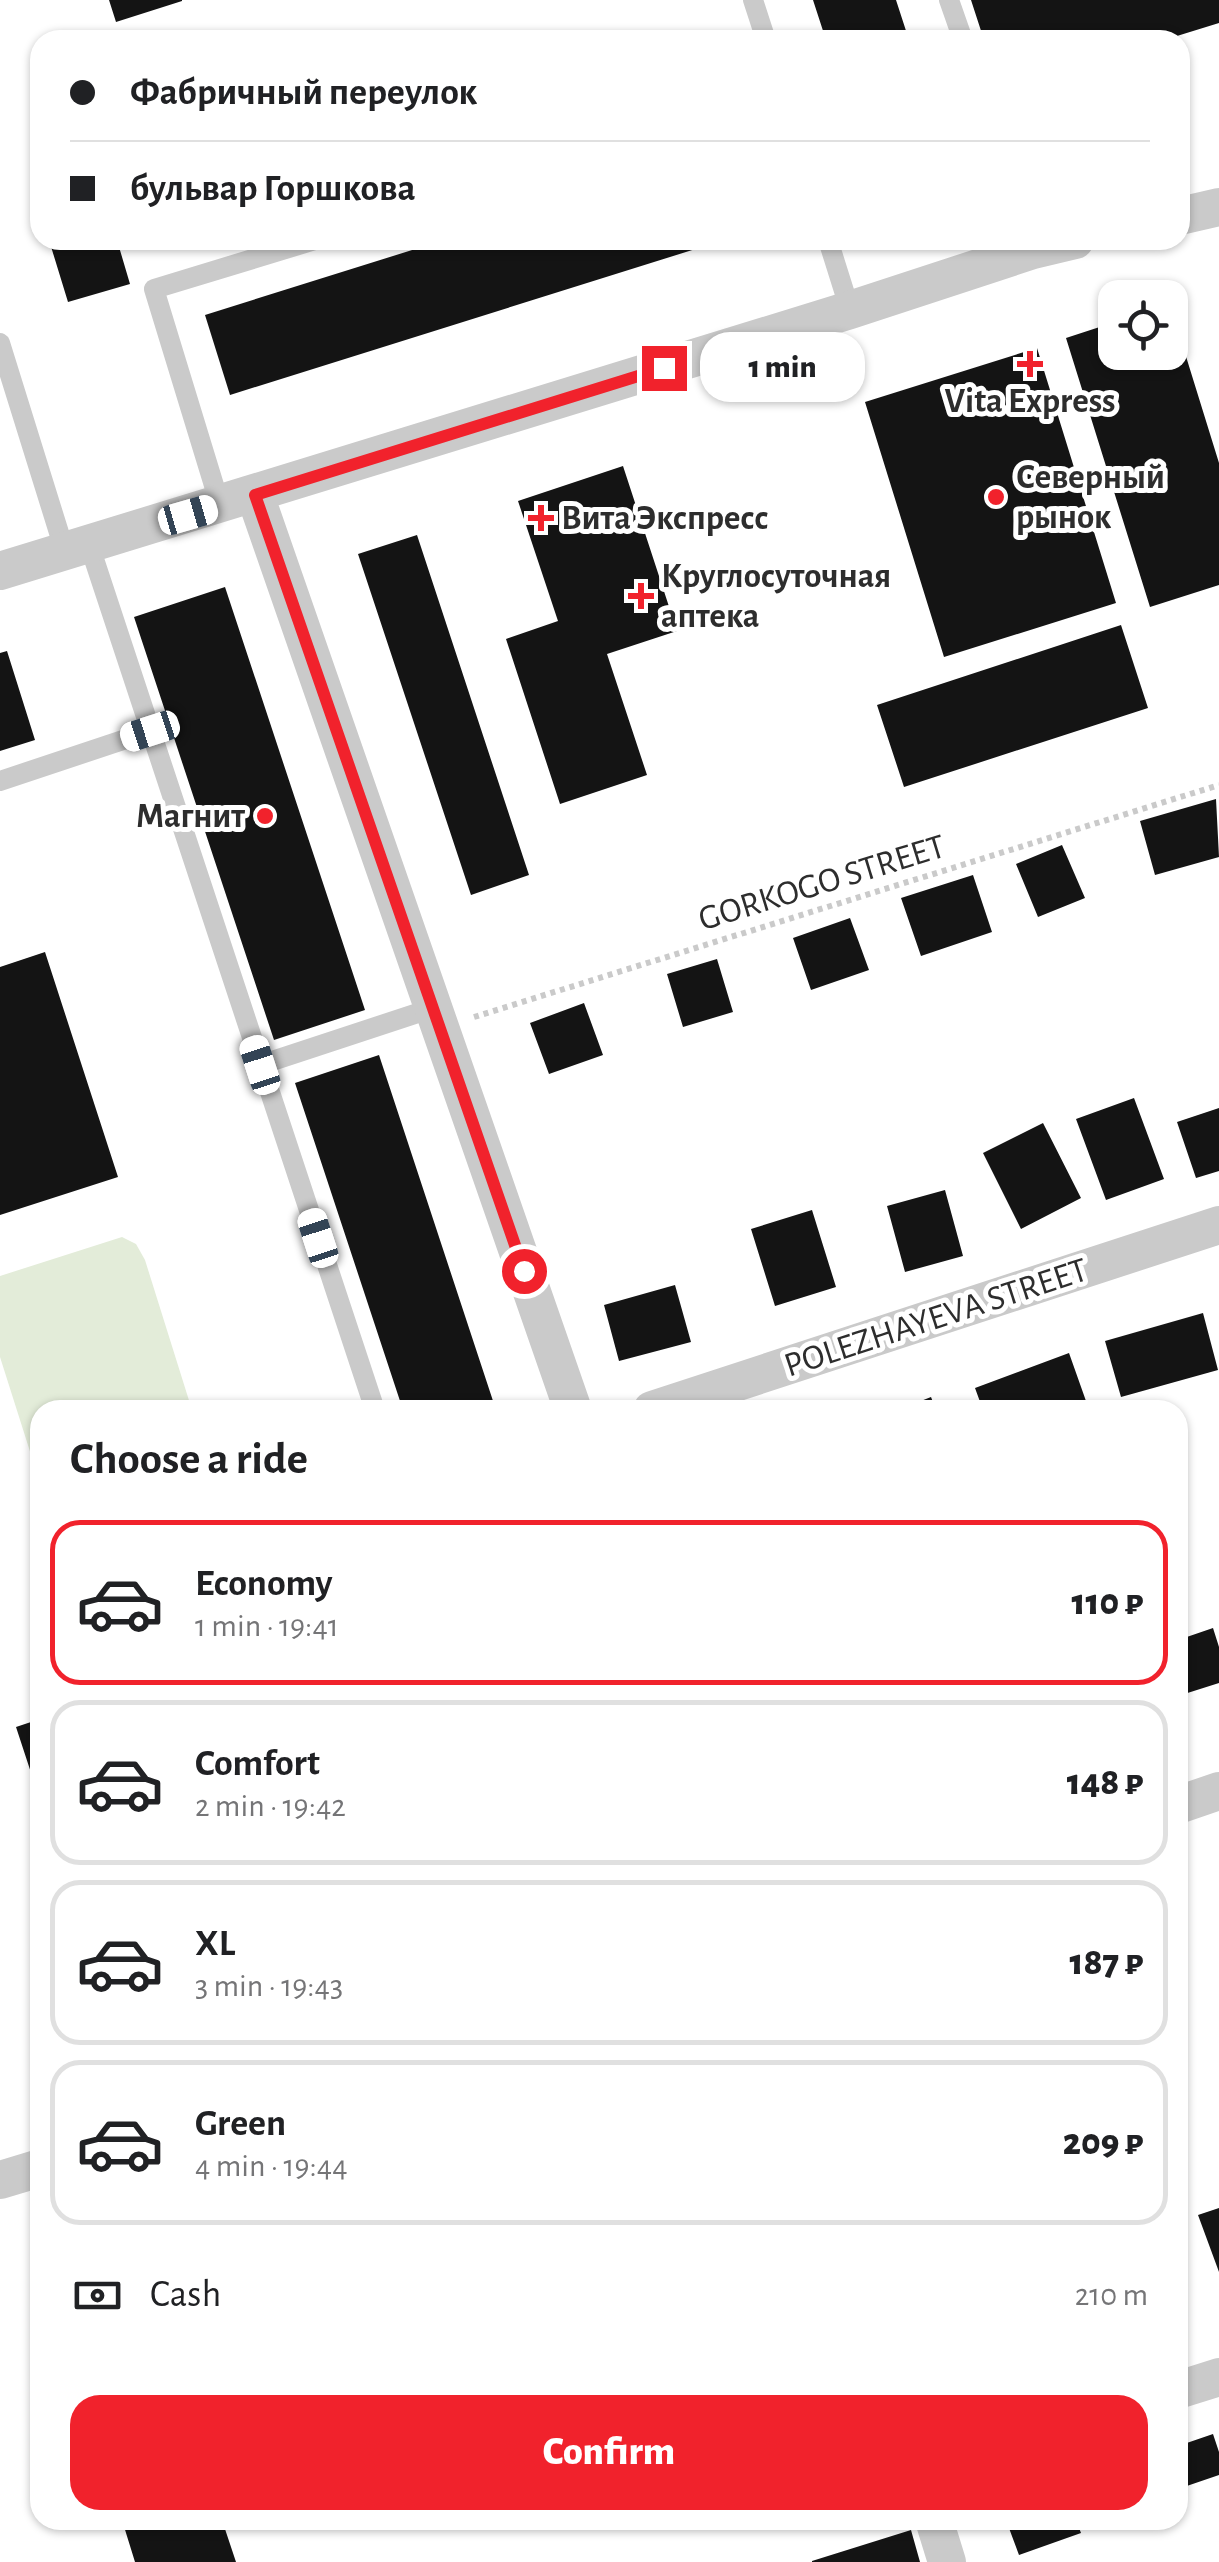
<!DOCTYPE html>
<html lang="en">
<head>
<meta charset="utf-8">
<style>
  body { margin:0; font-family:"Alegreya Sans",sans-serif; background:#f2f2f2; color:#202124; height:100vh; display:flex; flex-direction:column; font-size:38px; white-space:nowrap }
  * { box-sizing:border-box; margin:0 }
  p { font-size:32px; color:#757577 }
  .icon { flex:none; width:55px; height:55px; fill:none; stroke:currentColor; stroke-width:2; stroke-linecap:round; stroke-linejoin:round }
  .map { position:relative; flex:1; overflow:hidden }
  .panel { position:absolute; left:30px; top:1400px; width:1158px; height:1130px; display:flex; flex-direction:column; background:#fff; border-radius:30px; box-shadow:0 2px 8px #0004 }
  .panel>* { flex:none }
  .banner { position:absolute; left:30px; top:30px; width:1160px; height:220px; border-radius:30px; box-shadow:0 2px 8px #0004; display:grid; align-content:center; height:220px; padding:0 40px; background:#fff }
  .controls { position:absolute; left:1098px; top:280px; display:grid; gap:20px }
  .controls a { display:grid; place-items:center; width:90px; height:90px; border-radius:20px; background:#fff; box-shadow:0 2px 8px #0004; font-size:50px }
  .end { position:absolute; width:45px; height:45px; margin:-22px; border:12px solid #f1222c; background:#fff; box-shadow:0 0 0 5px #fff }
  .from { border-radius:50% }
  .bubble { position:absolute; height:70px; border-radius:30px; background:#fff; box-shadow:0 2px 8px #0004; font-size:32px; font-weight:800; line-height:70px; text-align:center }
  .car { position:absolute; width:30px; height:60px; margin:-30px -15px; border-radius:12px; box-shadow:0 0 8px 2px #0007; background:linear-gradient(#fff 24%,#345 0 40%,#fff 0 76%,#345 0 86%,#fff 0) }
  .banner b { display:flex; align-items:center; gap:35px; height:95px; font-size:38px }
  .banner b+b { border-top:2px solid #e0e0e0 }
  .banner i { width:25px; height:25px; background:#202124 }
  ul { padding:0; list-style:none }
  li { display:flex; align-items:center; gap:30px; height:165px; margin:0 20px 15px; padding:0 20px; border:5px solid #e0e0e0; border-radius:30px }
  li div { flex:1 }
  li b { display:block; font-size:38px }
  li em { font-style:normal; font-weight:800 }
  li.active { border-color:#f1222c }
  li>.icon { width:90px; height:90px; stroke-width:1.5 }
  h2 { padding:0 40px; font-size:45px; line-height:120px }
  .pay { display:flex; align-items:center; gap:25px; height:110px; padding:0 40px; font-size:38px }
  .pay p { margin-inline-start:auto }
  .cta { display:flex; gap:20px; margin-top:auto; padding:20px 40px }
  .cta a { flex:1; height:115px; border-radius:30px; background:#f1222c; color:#fff; font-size:40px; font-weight:800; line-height:115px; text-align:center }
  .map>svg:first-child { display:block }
  .green { fill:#e3ecd9 }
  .building { fill:#141414 }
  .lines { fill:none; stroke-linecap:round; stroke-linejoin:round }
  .path { stroke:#cacaca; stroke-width:6; stroke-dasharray:5 5; stroke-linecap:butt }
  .service { stroke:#cacaca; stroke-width:20 }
  .minor { stroke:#cacaca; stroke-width:38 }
  .route { stroke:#f1222c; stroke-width:12 }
  .poi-dot { fill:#f1222c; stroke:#fff; stroke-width:4 }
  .labels { text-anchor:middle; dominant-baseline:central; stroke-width:10; stroke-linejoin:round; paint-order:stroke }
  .poi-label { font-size:35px; font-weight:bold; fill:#2d2d2d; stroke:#fff; text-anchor:start }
  .street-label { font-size:35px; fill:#2d2d2d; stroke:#fff }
</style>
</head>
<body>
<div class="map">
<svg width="1219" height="2562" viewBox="0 0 1219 2562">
  <rect width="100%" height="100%" fill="#fff"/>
  <path class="green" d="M122 1237 136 1244 145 1260 192 1410H40V1483L0 1357V1276Z"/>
  <path class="building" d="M109 0H182V1L116 22Z
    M813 0H896L909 40H826Z
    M971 0H1219V23L1164 40H984Z
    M49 240H117L130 284 68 302Z
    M444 240H721V241L230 395 205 315Z
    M1171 308 1219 463V585L1150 607 1066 338 1115 322V352H1170Z
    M1037 348 1116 603 944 657 865 402Z
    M623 466 677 631 607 654 647 775 560 804 506 639 558 621 518 501Z
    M417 535 529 875 471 895 358 554Z
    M225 587 365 1010 274 1040 134 617Z
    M1121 625 1148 708 904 787 877 705Z
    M7 651 35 740 0 751V653Z
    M1216 799 1219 857 1155 875 1140 821Z
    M1062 845 1085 898 1038 917 1016 864Z
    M973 875 992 932 921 956 901 898Z
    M850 918 869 970 811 990 793 938Z
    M45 952 118 1177 0 1215V967Z
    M717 959 733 1012 683 1027 667 974Z
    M584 1003 603 1055 549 1074 530 1023Z
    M379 1055 496 1410H403L295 1083Z
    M1134 1098 1164 1179 1106 1200 1076 1119Z
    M1219 1108V1171L1196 1178 1177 1122Z
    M1043 1123 1081 1198 1021 1229 983 1153Z
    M945 1190 963 1256 905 1272 887 1206Z
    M812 1210 836 1287 775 1306 751 1229Z
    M675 1285 691 1342 619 1361 604 1305Z
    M1203 1313 1218 1370 1121 1397 1105 1341Z
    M1069 1353 1086 1401 1060 1410H983L975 1388Z
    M931 1397 936 1410H898Z
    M1213 1628 1219 1647V1683L1178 1696V1640Z
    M40 1719V1796L39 1797 16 1727Z
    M1219 2208V2272L1198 2215Z
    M1213 2434 1219 2452V2475L1178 2489V2446Z
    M122 2520H222L236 2562H135Z
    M1006 2520H1076L1081 2533 1019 2555Z
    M911 2530 920 2562H812V2561Z"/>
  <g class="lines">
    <path class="path" d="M474 1017 1219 785"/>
    <path class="service" d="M753 0 766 40
      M949 0 963 40
      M828 240 850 310
      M0 343 65 552
      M220 505 154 289 315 240
      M89 544 375 1410
      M0 781 150 731
      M260 1065 433 1008"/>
    <path class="minor" d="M1180 216 1219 207
      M255 495 573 1410
      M0 571 850 310 1033 250 1075 240
      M652 1410 1219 1225
      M1178 1805 1219 1791
      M0 2180 40 2168
      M1178 2390 1219 2377
      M934 2520 947 2562"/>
  </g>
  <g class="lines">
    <path class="route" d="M524 1271 255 495 664 368"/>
  </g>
  <g class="poi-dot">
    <path d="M1025 349h10v10h10v10h-10v10h-10v-10h-10v-10h10z"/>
    <circle cx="996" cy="497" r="10"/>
    <path d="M536 503h10v10h10v10h-10v10h-10v-10h-10v-10h10z"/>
    <path d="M636 581h10v10h10v10h-10v10h-10v-10h-10v-10h10z"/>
    <circle cx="265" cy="816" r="10"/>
  </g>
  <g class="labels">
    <g class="poi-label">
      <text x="1030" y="401" text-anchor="middle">Vita Express</text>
      <text x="1016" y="477">Северный<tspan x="1016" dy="40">рынок</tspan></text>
      <text x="561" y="518">Вита Экспресс</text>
      <text x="661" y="576">Круглосуточная<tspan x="661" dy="40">аптека</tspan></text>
      <text x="245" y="816" text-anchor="end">Магнит</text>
    </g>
    <g class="street-label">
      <text transform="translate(822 883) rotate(-17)">GORKOGO STREET</text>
      <text transform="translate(936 1318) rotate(-18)">POLEZHAYEVA STREET</text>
    </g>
  </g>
</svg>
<div class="controls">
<a><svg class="icon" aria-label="locate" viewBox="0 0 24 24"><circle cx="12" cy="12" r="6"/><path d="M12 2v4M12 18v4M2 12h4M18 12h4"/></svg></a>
</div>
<i class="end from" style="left:524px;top:1271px"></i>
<i class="end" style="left:664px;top:368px"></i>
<div class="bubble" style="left:700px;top:332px;width:165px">1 min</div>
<i class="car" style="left:188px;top:515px;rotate:74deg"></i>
<i class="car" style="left:150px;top:731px;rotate:252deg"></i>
<i class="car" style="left:260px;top:1065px;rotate:342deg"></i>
<i class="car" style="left:318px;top:1238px;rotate:342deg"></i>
<div class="banner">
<b><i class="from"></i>Фабричный переулок</b>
<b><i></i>бульвар Горшкова</b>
</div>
<section class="panel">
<h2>Choose a ride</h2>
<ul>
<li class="active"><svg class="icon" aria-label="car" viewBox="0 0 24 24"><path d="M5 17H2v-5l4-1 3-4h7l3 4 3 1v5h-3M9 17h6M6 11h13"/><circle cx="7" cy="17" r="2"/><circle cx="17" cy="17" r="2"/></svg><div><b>Economy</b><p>1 min · 19:41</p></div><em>110 ₽</em></li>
<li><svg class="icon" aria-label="car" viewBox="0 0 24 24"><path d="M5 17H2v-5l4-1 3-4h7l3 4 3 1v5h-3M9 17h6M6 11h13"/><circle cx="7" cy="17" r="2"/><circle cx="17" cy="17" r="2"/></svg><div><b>Comfort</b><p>2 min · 19:42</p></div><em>148 ₽</em></li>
<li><svg class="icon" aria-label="car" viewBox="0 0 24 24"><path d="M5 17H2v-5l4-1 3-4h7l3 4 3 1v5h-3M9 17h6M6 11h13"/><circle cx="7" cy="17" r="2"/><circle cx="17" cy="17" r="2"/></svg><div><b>XL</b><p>3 min · 19:43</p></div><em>187 ₽</em></li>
<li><svg class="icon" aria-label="car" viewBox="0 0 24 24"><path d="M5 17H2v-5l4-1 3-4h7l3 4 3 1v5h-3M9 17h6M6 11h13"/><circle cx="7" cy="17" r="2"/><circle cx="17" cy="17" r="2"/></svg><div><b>Green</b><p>4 min · 19:44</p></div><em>209 ₽</em></li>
</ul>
<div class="pay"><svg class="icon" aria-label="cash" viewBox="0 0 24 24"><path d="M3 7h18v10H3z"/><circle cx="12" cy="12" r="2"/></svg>Cash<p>210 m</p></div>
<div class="cta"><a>Confirm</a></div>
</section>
</div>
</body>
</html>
